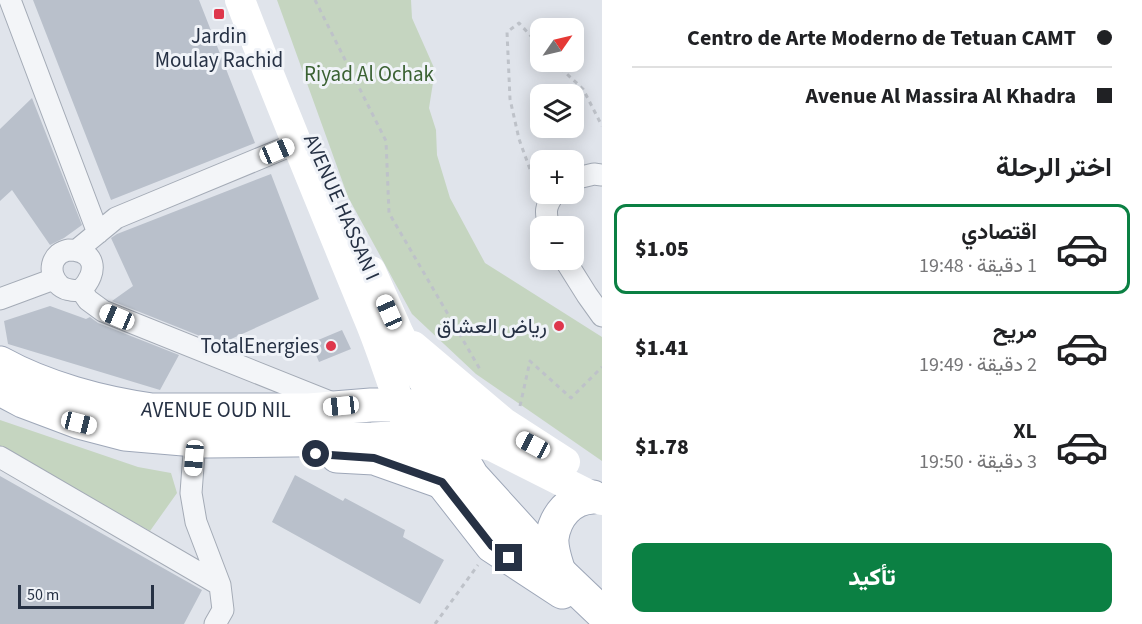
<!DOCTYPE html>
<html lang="ar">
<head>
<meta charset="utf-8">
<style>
  body { margin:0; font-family:"Source Sans 3",Vazirmatn,sans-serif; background:#f6f6f6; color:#202124; direction:rtl; height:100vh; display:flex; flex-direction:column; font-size:22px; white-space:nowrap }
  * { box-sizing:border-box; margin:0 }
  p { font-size:20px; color:#757577 }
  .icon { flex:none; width:33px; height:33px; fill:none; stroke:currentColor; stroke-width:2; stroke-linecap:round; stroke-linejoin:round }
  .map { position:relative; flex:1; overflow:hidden; direction:ltr }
  .side { display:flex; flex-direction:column; background:#fff; width:540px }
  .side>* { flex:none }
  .hud { display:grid; align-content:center; height:132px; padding:0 30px; background:#fff }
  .needle { width:39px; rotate:56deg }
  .tools { position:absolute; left:530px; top:18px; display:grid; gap:12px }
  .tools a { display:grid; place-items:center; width:54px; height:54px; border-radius:12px; background:#fff; box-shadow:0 3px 15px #0003; font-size:30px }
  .scale { position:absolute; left:18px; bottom:15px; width:136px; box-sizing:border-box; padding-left:6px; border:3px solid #263144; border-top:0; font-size:16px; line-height:21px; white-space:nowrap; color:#263144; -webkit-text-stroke:4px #f0f3f8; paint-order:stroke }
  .end { position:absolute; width:27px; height:27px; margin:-14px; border:8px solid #263144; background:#fff; box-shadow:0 0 0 3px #fff }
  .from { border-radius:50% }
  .car { position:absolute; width:18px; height:36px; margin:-18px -9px; border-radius:8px; box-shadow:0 0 4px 2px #0007; background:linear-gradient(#fff 24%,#345 0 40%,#fff 0 76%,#345 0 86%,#fff 0) }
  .hud b { display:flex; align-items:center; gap:21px; height:57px; font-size:22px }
  .hud b+b { border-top:2px solid #e0e0e0 }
  .hud i { width:15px; height:15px; background:#202124 }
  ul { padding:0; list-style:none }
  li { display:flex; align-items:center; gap:18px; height:90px; margin:0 12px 9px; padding:0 18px; border:3px solid transparent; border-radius:12px }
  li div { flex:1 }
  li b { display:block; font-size:22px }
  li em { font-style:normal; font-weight:800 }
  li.selected { border-color:#0b8043 }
  li>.icon { width:54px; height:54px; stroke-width:1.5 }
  h2 { padding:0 30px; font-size:27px; line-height:72px }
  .primary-button { display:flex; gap:12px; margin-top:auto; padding:12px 30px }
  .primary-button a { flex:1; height:69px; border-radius:12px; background:#0b8043; color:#fff; font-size:24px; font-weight:800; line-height:69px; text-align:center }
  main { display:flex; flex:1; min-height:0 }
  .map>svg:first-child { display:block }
  .green { fill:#c5d5c0 }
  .building { fill:#b9c0cb }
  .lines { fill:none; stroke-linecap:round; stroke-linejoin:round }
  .street-casing { stroke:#a4abb6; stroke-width:23 }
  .primary-casing { stroke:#9ea7b8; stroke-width:35 }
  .path { stroke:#bec2c9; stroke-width:3; stroke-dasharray:4.5 4.5; stroke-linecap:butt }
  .street { stroke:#f3f5f8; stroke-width:21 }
  .secondary { stroke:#fff; stroke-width:30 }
  .primary { stroke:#fff; stroke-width:33 }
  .route { stroke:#263144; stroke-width:8 }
  .poi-dot { fill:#de374c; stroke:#f0f3f8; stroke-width:2 }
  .labels { text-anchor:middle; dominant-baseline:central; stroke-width:6; stroke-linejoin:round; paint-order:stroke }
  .poi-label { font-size:21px; fill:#263144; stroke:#f0f3f8; text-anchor:end }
  .park-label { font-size:21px; fill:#3a6132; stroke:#f0f3f8 }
  .street-label { font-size:21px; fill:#263144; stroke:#f0f3f8 }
</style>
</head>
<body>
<main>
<section class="side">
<div class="hud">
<b><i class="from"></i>Centro de Arte Moderno de Tetuan CAMT</b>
<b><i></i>Avenue Al Massira Al Khadra</b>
</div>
<h2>اختر الرحلة</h2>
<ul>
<li class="selected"><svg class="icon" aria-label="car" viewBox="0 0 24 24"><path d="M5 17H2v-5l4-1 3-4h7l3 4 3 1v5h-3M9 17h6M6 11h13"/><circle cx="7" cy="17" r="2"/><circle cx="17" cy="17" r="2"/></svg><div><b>اقتصادي</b><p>1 دقيقة · 19:48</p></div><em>$1.05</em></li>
<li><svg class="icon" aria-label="car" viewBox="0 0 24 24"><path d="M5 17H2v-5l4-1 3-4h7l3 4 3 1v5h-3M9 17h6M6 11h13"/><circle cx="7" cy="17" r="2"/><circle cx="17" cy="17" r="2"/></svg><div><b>مريح</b><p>2 دقيقة · 19:49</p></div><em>$1.41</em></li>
<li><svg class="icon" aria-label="car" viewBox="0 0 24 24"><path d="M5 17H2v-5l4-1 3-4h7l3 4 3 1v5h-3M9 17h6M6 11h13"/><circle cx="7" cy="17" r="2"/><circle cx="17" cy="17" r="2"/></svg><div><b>XL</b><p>3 دقيقة · 19:50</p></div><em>$1.78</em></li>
</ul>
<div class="primary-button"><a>تأكيد</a></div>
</section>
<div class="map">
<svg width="602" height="624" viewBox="0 0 602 624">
  <rect width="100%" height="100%" fill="#e0e4eb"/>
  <path class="green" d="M277 0H411L412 18 435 70 429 108 436 130 437 155 450 198 485 263 602 337V461L476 374 412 314 348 197Z
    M0 420 138 467 171 473 177 493 150 531 0 448Z"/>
  <path class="building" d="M33 0H199L255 143 111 200Z
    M32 98 82 225 64 238 50 245 12 190 0 201V129Z
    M271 174 319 299 220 344 112 301 133 286 111 238 117 234Z
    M50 306 86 319 90 317 98 323 179 355 160 390 8 344 4 321Z
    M342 330 351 349 319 362 311 343Z
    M295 475 343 501 345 498 405 530 403 537 444 560 420 604 272 522Z
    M0 476 202 590 184 624H0Z"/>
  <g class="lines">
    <defs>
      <path id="street" d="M10 0 98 233
        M573 179 594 174 602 175
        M549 226C545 212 545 207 554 194
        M68 250C96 250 99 272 81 290 77 290 74 291 71 290 54 289 45 266 59 254 60 253 67 250 68 250Z
        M77 250 116 218 297 143
        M565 260 587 295 602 316
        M81 290 88 300 103 311 335 404
        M0 299 54 279
        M195 440 191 493 196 522 220 585 223 610 215 624
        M0 457 220 585"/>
      <g id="primary">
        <path id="s1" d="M0 363C45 388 102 403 152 410H309L371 405H399L438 408 450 438 472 476 559 572 602 613"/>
        <path d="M0 389 23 401 79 422 125 434 207 441 372 439 412 437 442 482 492 546 562 592"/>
        <path d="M337 456 374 458 442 482"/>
        <path d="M559 572C556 562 551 549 552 538 555 516 570 498 593 497"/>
      </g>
    </defs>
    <use href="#street" class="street-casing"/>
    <use href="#primary" class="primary-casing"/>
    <path class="path" d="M315 0 386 141 389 213 481 371
      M554 62 583 89 602 126
      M536 186 519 139 510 99 507 32 519 23 540 46
      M520 406 530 361 571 398 602 367
      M435 624 478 565"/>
    <use href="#street" class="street"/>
    <path class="secondary" d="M240 0C281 107 325 212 368 317 385 357 396 398 412 437L460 439 492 446 593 497 602 500
      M371 271 399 334 438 408 500 428 514 435
      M413 346 503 422 565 462"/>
    <use href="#primary" class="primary"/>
  </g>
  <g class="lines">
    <path class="route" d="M316 454 374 458 442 482 492 546 509 558"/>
  </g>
  <g class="poi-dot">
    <rect x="213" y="8" width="12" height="12" rx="3"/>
    <circle cx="559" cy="326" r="6"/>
    <circle cx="331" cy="346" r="6"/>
  </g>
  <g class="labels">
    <g class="poi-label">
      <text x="219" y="36" text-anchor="middle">Jardin<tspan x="219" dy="24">Moulay Rachid</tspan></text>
      <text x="547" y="326">رياض العشاق</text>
      <text x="319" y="346">TotalEnergies</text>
    </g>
    <g class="park-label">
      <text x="369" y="74">Riyad Al Ochak</text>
    </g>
    <g class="street-label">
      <text transform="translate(342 207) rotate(66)">AVENUE HASSAN I</text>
      <text stroke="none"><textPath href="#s1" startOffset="224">AVENUE OUD NIL</textPath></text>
    </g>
  </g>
</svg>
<div class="tools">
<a><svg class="needle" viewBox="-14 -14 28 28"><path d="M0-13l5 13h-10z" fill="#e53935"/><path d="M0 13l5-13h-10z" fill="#757577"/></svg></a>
<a><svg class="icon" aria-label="layers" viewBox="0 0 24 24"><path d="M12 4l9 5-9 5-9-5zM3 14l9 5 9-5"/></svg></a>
<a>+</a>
<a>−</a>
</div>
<div class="scale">50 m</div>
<i class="end from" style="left:316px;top:454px"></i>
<i class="end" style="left:509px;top:558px"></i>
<i class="car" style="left:277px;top:151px;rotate:67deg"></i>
<i class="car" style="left:389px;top:312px;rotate:336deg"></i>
<i class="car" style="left:117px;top:317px;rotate:293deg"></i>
<i class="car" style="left:341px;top:406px;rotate:264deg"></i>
<i class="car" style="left:79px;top:423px;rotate:104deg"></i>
<i class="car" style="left:533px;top:445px;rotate:298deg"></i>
<i class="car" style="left:194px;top:458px;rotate:185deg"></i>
</div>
</main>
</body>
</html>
